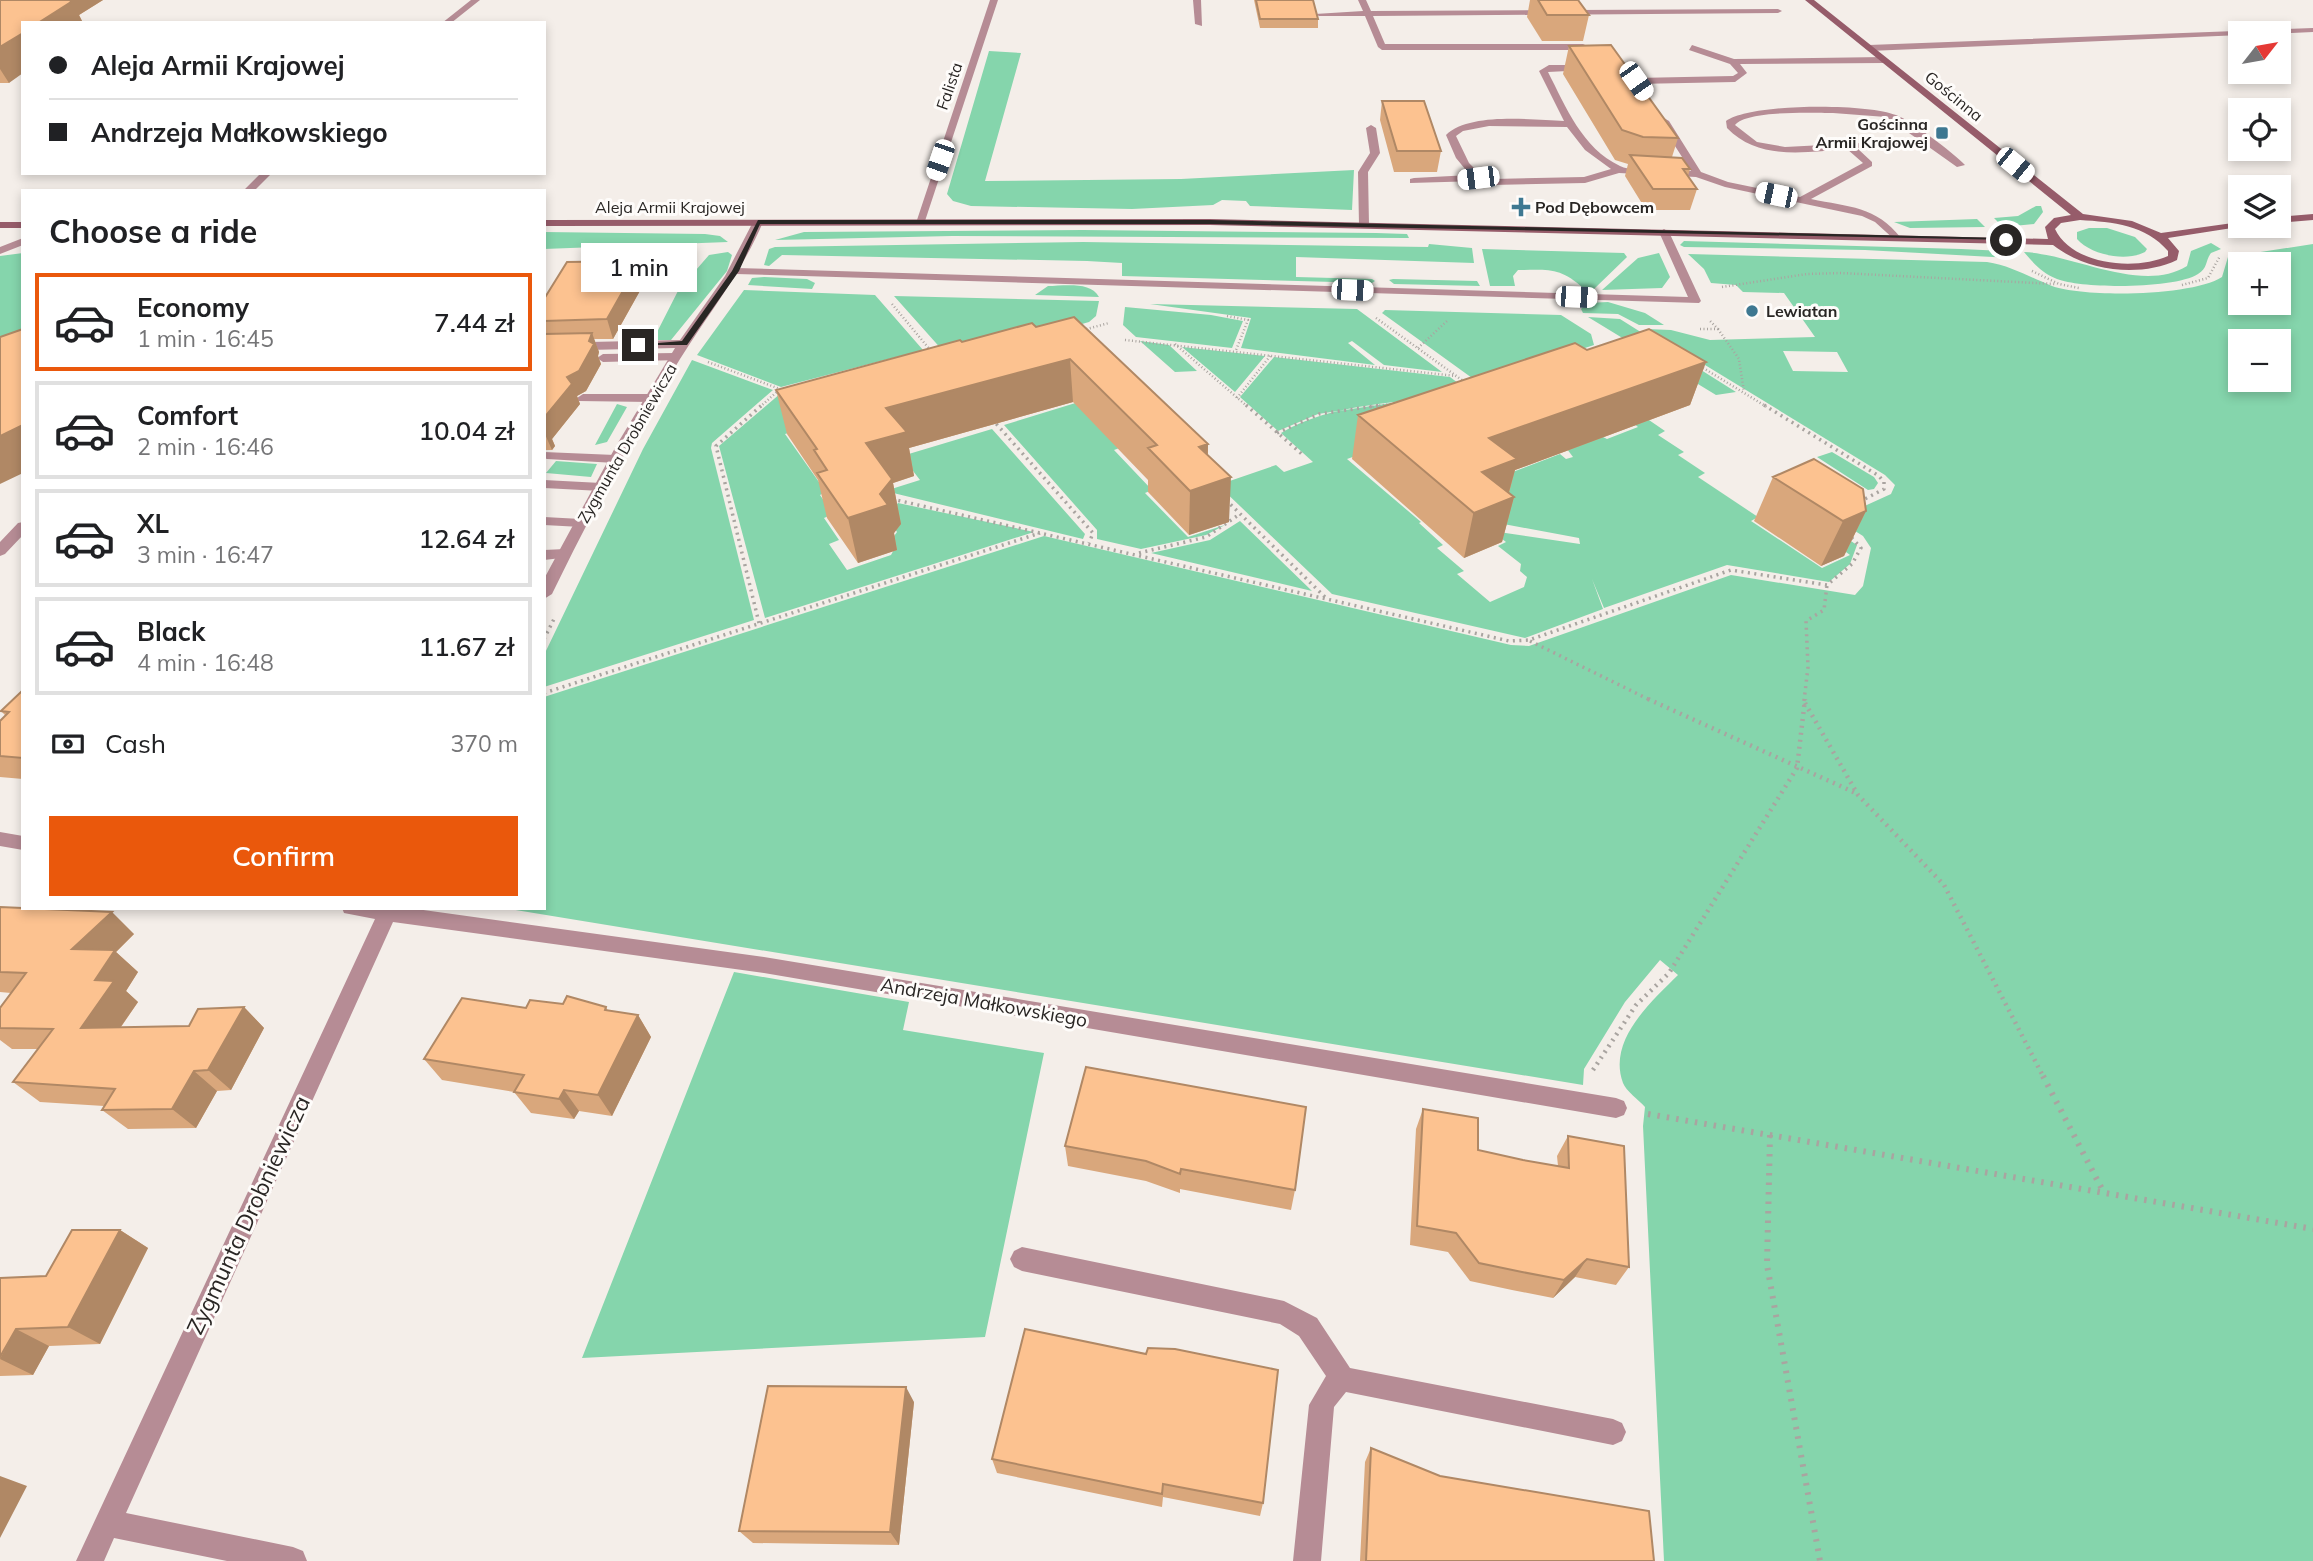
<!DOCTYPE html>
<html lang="en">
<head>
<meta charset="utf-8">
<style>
  body { margin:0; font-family:Mulish,sans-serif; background:#f6f6f6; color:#202124; height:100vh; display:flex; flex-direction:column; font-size:26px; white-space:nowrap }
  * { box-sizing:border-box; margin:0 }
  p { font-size:23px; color:#757577 }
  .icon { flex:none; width:38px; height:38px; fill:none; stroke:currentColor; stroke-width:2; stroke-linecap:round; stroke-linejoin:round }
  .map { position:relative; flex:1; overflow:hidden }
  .drawer { position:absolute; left:21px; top:189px; width:525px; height:721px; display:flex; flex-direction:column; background:#fff; border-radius:0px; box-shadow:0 4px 10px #0003 }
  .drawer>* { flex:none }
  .guide { position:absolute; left:21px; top:21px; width:525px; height:154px; border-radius:0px; box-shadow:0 4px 10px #0003; display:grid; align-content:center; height:154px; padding:0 28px; background:#fff }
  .needle { width:46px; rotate:59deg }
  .controls { position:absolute; left:2228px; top:21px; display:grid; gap:14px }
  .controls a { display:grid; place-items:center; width:63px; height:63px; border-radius:0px; background:#fff; box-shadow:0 4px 10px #0003; font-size:35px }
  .end { position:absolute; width:32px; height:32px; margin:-16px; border:9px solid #292624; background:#fff; box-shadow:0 0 0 4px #fff }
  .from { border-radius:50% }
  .bubble { position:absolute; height:49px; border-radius:0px; background:#fff; box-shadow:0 4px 10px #0003; font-size:23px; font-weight:600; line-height:49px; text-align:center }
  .car { position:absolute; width:21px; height:42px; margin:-21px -10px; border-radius:9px; box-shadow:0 0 5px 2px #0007; background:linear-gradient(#fff 24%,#345 0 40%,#fff 0 76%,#345 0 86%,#fff 0) }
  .guide b { display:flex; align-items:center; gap:24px; height:66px; font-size:26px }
  .guide b+b { border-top:2px solid #e0e0e0 }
  .guide i { width:18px; height:18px; background:#202124 }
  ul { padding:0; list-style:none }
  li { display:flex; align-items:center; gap:21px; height:98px; margin:0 14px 10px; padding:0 14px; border:4px solid #e0e0e0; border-radius:0px }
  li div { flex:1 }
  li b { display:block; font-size:26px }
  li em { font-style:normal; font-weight:600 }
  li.current { border-color:#ea580c }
  li>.icon { width:63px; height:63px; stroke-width:1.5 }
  h2 { padding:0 28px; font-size:32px; line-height:84px }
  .pay { display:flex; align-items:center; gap:18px; height:77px; padding:0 28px; font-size:26px }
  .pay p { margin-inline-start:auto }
  .button { display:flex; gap:14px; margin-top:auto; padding:14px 28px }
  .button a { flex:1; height:80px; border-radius:0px; background:#ea580c; color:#fff; font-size:28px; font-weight:600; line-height:80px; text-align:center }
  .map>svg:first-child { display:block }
  .green { fill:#85d5ac; fill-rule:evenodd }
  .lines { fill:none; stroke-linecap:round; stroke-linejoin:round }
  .path-far3 { stroke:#a9a4a0; stroke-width:2.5; stroke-dasharray:1 2.5; stroke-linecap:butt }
  .path-far2 { stroke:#a9a4a0; stroke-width:3.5; stroke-dasharray:2 4.5; stroke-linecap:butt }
  .path-far1 { stroke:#a9a4a0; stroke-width:4.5; stroke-dasharray:2 5; stroke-linecap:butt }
  .path { stroke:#a9a4a0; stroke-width:6; stroke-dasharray:2.5 7; stroke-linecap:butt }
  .lane { fill:#b68c95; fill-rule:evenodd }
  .street { fill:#b68c95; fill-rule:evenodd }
  .secondary { fill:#965c6a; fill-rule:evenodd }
  .wall { fill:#d9a77c }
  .shaded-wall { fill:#b08865 }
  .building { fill:#fcc290; stroke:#b08865; stroke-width:2 }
  .route { fill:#292624 }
  .poi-dot { fill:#3e7891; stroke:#fefcfa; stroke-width:2.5 }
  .labels { text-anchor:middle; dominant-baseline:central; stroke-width:6; stroke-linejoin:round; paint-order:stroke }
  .far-street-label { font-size:16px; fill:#292624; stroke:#fefcfa }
  .far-poi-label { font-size:16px; font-weight:bold; fill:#292624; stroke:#fefcfa; text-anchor:start }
  .street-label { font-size:19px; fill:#292624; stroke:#fefcfa }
  .near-street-label { font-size:23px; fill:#292624; stroke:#fefcfa }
</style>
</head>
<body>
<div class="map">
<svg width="2313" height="1561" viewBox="0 0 2313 1561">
  <rect width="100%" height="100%" fill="#f4eee9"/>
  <path class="green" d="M989 51 1021 53 985 181 1181 179 1354 170 1352 210 1250 206 1246 201 1222 200 1213 205 1132 209 971 206 953 201 947 194Z
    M2036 206H2041L2043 212 2034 224 2003 227 1994 218 2018 216Z
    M1977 219 1985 227 1910 228 1894 222Z
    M2107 228 2135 237 2147 249 2145 252C2126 262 2091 255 2077 239V232L2089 228Z
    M1083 230 1376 233 1407 234 1409 238 952 236 775 240 804 232Z
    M544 232 705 234 720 236 728 242 544 249Z
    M1684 241 1961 249 2004 251 2011 258 1865 250 1684 247 1680 245Z
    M1083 242 1428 247 1429 244 1472 248 1474 263 1296 257V277L1372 279 1375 281 1372 283 1122 276V263L1087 261 782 255 769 266 764 265 769 249 775 247Z
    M2211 243 2221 249 2211 253C2205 261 2208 268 2198 274 2175 289 2082 289 2057 279 2042 273 2034 264 2024 252 2073 254 2142 294 2187 266L2191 251Z
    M2313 244V1561H1664L1643 1126 1645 1107C1639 1100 1626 1091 1623 1083 1607 1040 1652 1001 1678 975L1660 960 1625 1002 1584 1069 1583 1085 504 908H544V697L1044 536 1511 645 1529 646 1731 575 1855 595 1863 586 1871 548 1863 536 1836 519 1891 494 1895 485 1885 475 1646 329 1671 330 1710 340 1815 337 1784 293 1743 292 1736 285 1711 283 1704 269 1688 254 1987 262C2012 266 2029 277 2052 286 2086 298 2193 296 2222 277L2228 257ZM2240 264H2278V303H2240ZM2240 341H2278V380H2240ZM1783 351 1837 352 1848 372 1793 371Z
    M1482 249 1624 253 1627 257 1594 289H1584C1560 267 1549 270 1518 270L1513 276 1515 286H1490Z
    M728 252 732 255 727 271 671 340H653L680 287 690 286 696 270 709 255Z
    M23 253V339L0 348V256Z
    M1659 253 1670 277 1662 288 1602 290 1638 258Z
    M764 277 807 279 815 283 812 289 748 285 752 278Z
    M1393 279 1477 281 1480 286 1394 284 1389 280Z
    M1048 286C1063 286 1091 281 1099 297L1035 295Z
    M744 290 875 295 923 350 781 387 697 355Z
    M894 296 1099 301 1096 316 1089 322 952 361Z
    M1608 302 1645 313 1664 325H1639L1618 314 1583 313 1581 309 1587 303Z
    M1150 304 1357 309 1442 372 1384 365 1352 341 1348 343 1375 365 1241 348 1251 318Z
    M1125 307 1211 315 1243 321 1232 348 1136 337 1123 325Z
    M1385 310 1561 315 1591 334 1594 345 1479 383 1382 313Z
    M1588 317 1620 319 1736 392 1716 395Z
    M1140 341 1169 345 1197 371 1175 372Z
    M1182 347 1265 356 1235 392Z
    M1274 357 1450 377 1466 389 1458 393 1318 414 1278 431 1240 397Z
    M692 360 773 390 712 443 711 448 754 620 544 687V655L643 449Z
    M935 390 785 434 826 492 820 495 833 514 824 518 839 540 829 544 847 570 891 555 896 546 892 539 897 532 886 516 898 503 1034 532 765 618 719 446 781 393Z
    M1461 395 1477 413 1347 459 1421 522 1419 523 1443 545 1437 548 1464 571 1457 574 1490 602 1524 587 1527 577 1520 571 1521 564 1498 546 1506 542 1492 531 1580 544 1579 538 1493 522 1473 487 1560 454 1566 459 1573 457 1567 449 1601 436 1607 439 1638 427 1633 423 1646 418 1665 431 1658 435 1684 452 1678 455 1705 473 1698 477 1758 517 1751 521 1822 568 1850 555 1846 552V545L1814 517 1857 545 1850 564 1829 582 1727 565 1604 608 1592 579 1603 609 1525 638 1332 594 1218 485 1276 465 1284 472 1313 462 1281 433C1333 402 1402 403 1461 395Z
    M1082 401 1122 447 1114 450 1152 490 1145 493 1188 537 1225 525 1206 535 1141 549 1097 539V530L1004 425Z
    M617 404 627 407 607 442 595 445Z
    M992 429 1085 534 1083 539 885 491 920 480 910 467 892 459Z
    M1832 452 1874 477 1878 483 1874 489 1868 490 1817 457Z
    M556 461 597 464 591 477 546 473Z
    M1240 521 1312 591 1151 553 1210 540Z
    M734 972 909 1002 903 1030 1044 1053 985 1337 582 1358Z"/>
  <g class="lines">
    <path class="path-far3" d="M2032 271 2059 284 2079 288
      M686 285 695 250
      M2182 285 2208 278 2220 256
      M1722 287 1807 274 1841 273 2055 284
      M892 304 931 351
      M1227 316 1248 320 1236 350
      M1376 318 1466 383
      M1700 329H1718L1710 321
      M1718 329 1739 359 1744 392
      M1083 330 1109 323
      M1125 340 1456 376
      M1175 344 1248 407
      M1418 348 1447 321
      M708 362 780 389
      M1700 366 1767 407
      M1237 398 1271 355
      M760 407 780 389
      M1369 407 1399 403"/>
    <path class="path-far2" d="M1246 405 1304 456
      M1764 405 1879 476 1884 482V489L1859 502
      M992 419 1093 533 1089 543
      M1277 433 1319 414 1382 405
      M892 499 1509 641 1529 640 1731 570 1827 585 1852 564 1861 548 1850 536
      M1226 500 1325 597
      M1139 553 1206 537 1240 514
      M759 623 716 446 762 405
      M544 639 554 619
      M1530 641 1652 701
      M544 693 1040 533
      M1804 701 1808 667 1806 621 1824 610 1827 585"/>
    <path class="path-far1" d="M1648 699 1858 794
      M1805 703 1858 795 1944 885 2044 1078
      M1593 1070 1636 1005 1669 973 1797 768 1805 699"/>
    <path class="path" d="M2043 1076 2104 1193
      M1648 1114 2313 1229
      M1770 1135 1767 1265 1820 1561"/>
    <path class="lane" d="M1193 0H1201L1202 26 1195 24Z
      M1358 0H1366L1371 11 1778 9 1782 11 1778 13 1373 16 1385 44H1583L1596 50 1592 53 1582 50H1382L1378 47 1365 16H1319L1315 14 1363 11Z
      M2313 28V32L1869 51 1865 48 1869 45Z
      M1692 45 1734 59 1884 57 1888 60 1884 63 1740 64 1747 73 1735 82 1636 84 1632 81 1636 78 1733 76 1738 73 1730 64 1689 50Z
      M1549 65H1590L1587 70 1548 72C1566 107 1582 148 1620 166 1634 173 1673 170 1691 171L1659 121 1664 118 1669 121 1701 172 1728 182 1800 197 1863 163 1847 149C1805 152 1759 161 1727 128L1726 121C1751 103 1866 103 1896 115 1912 121 1952 152 1965 165L1957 167 1926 145 1857 148 1872 162V166L1811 199C1849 207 1876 206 1901 238L1896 241 1875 222 1862 216 1725 187 1696 177 1619 173 1585 183 1492 185 1479 181 1410 183V179L1414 178 1470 175 1456 158 1446 135C1470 112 1532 120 1564 121L1539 71ZM1833 113 1886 117 1919 140 1785 147 1757 142 1735 125C1747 110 1812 113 1833 113ZM1489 126 1567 127 1585 150 1611 169 1584 177 1493 179 1479 173 1469 163 1456 136 1463 131Z
      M1371 125 1376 128 1380 153 1368 172 1369 225 1364 228 1359 225 1358 172 1370 153 1366 128Z
      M1664 229 1669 232 1701 301 1699 303 736 274 730 271 736 268 1688 297 1659 232Z
      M23 238V245L0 254V247Z
      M675 353 679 354V360L603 362 597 358 603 354Z
      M583 394H650L656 398 650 402 578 401 577 398Z
      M544 452 615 455 622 459 615 463 547 459 544 458Z
      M544 480 601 483 608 487 601 491 544 488Z
      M544 517 581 519 588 523 581 527 544 525Z
      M565 549 570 551V557L544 560V550Z
      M1022 1247 1284 1301 1317 1318 1350 1368 1613 1419 1622 1423 1626 1432 1622 1441 1613 1445 1346 1392 1334 1407 1321 1561H1293L1309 1405 1326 1376 1299 1336 1280 1324 1022 1271 1014 1267 1010 1259 1014 1251Z"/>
    <path class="street" d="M471 0H480L451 23H442Z
      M990 0H998L925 221 916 223Z
      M261 173H272L254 191H243Z
      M754 220 763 222C742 272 709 313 680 359 633 435 591 514 552 594L544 599V579L552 564 616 446 675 348 544 351V343L680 340 725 276Z
      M23 522V535L5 554 0 556V542L18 523Z
      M0 832 23 836V850L0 846Z
      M342 908H409L764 957 1616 1098 1624 1101 1627 1108 1624 1115 1616 1118 764 973 393 922 126 1513 293 1547 303 1551 307 1561H227L114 1538 104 1561H76L375 919 344 913Z"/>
    <path class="secondary" d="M1805 0H1814L2083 214 2132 221 2161 233 2240 222V226H2245L2168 238 2179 251 2177 260C2139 278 2086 271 2053 245L1210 225 544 226V220L1210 219 2048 239 2045 227 2054 218 2071 215ZM2080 220C2113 222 2146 225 2168 251V256C2135 271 2072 265 2055 229L2061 223Z
      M2313 214V220L2278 223V217Z
      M0 222H23V228H0Z"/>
  </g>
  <path class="wall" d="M0 0H103L79 15 83 23H23L9 83H0Z
    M1254 0H1313L1318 19V28H1260Z
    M1530 0H1578L1589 15 1583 41H1542L1527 17Z
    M1569 46 1678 138 1672 157 1690 169 1688 176 1697 189 1690 210H1646L1625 176 1628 164 1615 160 1563 74Z
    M1382 101 1441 151 1437 172H1394L1380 120Z
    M646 280 613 339H594L599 352 598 356 601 364 586 391 577 396 580 404 552 439 555 446 552 450H544V299Z
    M1036 327 1208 444V455L1229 522 1189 535 1148 492V480L1073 402 909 448 914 476 893 483 901 524 894 533 897 550 858 563 827 518 818 480 787 434 776 390 962 342Z
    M1587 350 1706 362 1690 405 1515 470 1509 493 1514 497 1502 542 1464 558 1352 459 1358 415Z
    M1773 477 1866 511 1844 556 1821 566 1754 521Z
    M23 690V779L0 777V721L6 716 1 711Z
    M0 907 134 934 116 952 138 972 126 991 138 1002 121 1027 189 1026 244 1007 264 1028 231 1090 217 1091 196 1128 128 1129 102 1110 104 1106 40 1102 13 1082 38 1049H12L0 1040V1008L11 993 0 992Z
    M563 1004 606 1007 608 1011 638 1015 651 1037 612 1116 579 1111 574 1119 531 1113 514 1092 442 1080 424 1059 526 1008Z
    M1423 1109 1478 1150 1523 1160 1558 1166 1557 1156 1568 1136 1629 1267 1616 1285 1575 1277 1553 1298 1512 1290 1470 1281 1448 1252 1410 1245 1416 1129Z
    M1065 1146 1295 1190 1291 1210 1180 1189V1193L1146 1181 1068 1166Z
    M120 1230 148 1248 100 1344 49 1346 33 1375 0 1376V1278L46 1276Z
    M1025 1329 1263 1503 1260 1516 1163 1497 1162 1507 997 1473 992 1459Z
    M914 1402 899 1545 753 1543 739 1531Z
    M1371 1448 1440 1476 1654 1561H1360L1365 1462Z"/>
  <path class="shaded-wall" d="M69 0H103L79 15 83 23H38Z
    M23 33V73L9 83 0 69V47Z
    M640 261 646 280 613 339 607 319Z
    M592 333 599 352 598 356 601 364 586 391 577 396 580 404 552 439 555 446 552 450 544 432V418L567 377 589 341Z
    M1070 359 1073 402 909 448 914 476 893 483 901 524 894 533 897 550 858 563 848 518 880 494 866 443 886 408Z
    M1706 362 1690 405 1515 470 1507 499 1514 497 1502 542 1464 558 1489 438Z
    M23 425V473L0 484V436Z
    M1208 444 1207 485 1231 477 1229 522 1189 535 1190 491 1199 447Z
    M1866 511 1844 556 1821 566 1843 521Z
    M112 912 134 934 116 952 138 972 126 991 138 1002 106 1048 81 1028 95 980 72 949Z
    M244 1007 264 1028 231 1090 208 1070Z
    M638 1015 651 1037 612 1116 598 1095Z
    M194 1071 217 1091 196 1128 172 1109Z
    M564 1090 579 1111 574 1119 559 1099Z
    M120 1230 148 1248 100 1344 68 1327Z
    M1587 1259 1575 1277 1553 1298 1564 1280Z
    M16 1329 49 1346 33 1375 0 1359Z
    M906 1387 914 1402 899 1545 890 1532Z
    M0 1476 27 1486 0 1538Z"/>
  <path class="building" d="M0 0H70L71 2 38 23H23V33L0 47Z
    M1256 0H1313L1318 19H1260Z
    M1538 0H1578L1589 15H1547Z
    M1611 45 1678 138 1643 137 1622 130 1569 46Z
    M1382 101H1424L1441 151H1397Z
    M1630 155 1682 158 1690 169H1683L1697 189H1653Z
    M640 261 607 319 544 321V299L567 262Z
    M1074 317 1208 444 1199 447 1231 477 1190 491 1148 448 1157 445 1070 359 886 408 907 432 866 443 892 479 880 494 888 505 848 518 817 473 827 470 814 450 817 449 776 390 960 340 962 342 1032 323 1036 327Z
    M23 329V425L0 436V337Z
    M1649 329 1706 362 1489 438 1517 459 1482 472 1514 497 1474 513 1358 415 1575 343 1587 350Z
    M592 333 589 341 594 344 579 371 567 377 572 384 544 418V334Z
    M1814 459 1863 489 1866 511 1843 521 1773 477Z
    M23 690V758L0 756V721L9 712 1 711Z
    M0 907 112 912 72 949 115 950 95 980 114 981 81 1028 189 1026 198 1009 244 1007 208 1070 194 1071 172 1109 102 1110 115 1089 13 1082 53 1029 0 1028V1008L26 973 0 972Z
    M567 996 606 1007 605 1010 638 1015 598 1095 564 1090 559 1099 514 1092 524 1075 424 1059 462 998 526 1008 530 1000 563 1004Z
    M1086 1067 1306 1107 1295 1190 1181 1169 1180 1174 1146 1161 1065 1146Z
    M1423 1109 1478 1118V1150L1523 1160 1569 1168 1568 1136 1624 1146 1629 1267 1587 1259 1564 1280 1522 1272 1479 1263 1456 1233 1417 1226Z
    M72 1230H120L68 1327 16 1329 0 1357V1278L46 1276Z
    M1025 1329 1146 1354 1148 1348 1175 1349 1278 1370 1263 1503 1163 1484 1162 1494 992 1459Z
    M768 1386 906 1387 890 1532 739 1531Z
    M1371 1448 1440 1476 1649 1511 1654 1561H1366Z"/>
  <path class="route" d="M1210 220 2006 238 2010 240 1210 224H760L739 271 687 345H634L682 341 732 271 758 220Z"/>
  <g class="poi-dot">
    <rect x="1935" y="126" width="14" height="14" rx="3.5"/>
    <path d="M1517.5 196.5h7v7h7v7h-7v7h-7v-7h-7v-7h7z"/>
    <circle cx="1752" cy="311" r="7"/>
  </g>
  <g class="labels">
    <g class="far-street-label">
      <text transform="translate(949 86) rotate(-71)">Falista</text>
      <text transform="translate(1954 96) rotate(39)">Gościnna</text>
      <text x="670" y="207">Aleja Armii Krajowej</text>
      <text transform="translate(627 443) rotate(-60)">Zygmunta Drobniewicza</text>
    </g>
    <g class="far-poi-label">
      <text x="1928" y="124" text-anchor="end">Gościnna<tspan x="1928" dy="18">Armii Krajowej</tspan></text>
      <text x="1535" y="207">Pod Dębowcem</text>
      <text x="1766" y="311">Lewiatan</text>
    </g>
    <g class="street-label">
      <text transform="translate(984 1002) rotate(10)">Andrzeja Małkowskiego</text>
    </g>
    <g class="near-street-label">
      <text transform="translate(248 1215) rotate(-65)">Zygmunta Drobniewicza</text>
    </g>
  </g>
</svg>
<div class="controls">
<a><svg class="needle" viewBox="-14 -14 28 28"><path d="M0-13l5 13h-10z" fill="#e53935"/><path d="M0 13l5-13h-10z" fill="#757577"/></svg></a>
<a><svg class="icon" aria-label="locate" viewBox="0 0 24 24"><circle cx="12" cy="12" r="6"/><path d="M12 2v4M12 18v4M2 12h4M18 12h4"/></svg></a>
<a><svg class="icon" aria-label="layers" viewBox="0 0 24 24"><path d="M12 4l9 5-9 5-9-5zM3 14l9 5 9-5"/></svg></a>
<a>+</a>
<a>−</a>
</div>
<i class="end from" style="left:2006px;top:240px"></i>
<i class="end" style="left:638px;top:345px"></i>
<div class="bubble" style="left:581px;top:243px;width:116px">1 min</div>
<i class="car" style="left:1636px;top:81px;rotate:145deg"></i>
<i class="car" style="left:940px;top:160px;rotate:199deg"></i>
<i class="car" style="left:2015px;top:165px;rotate:129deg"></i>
<i class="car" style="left:1478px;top:178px;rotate:263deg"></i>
<i class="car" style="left:1776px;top:195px;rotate:282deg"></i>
<i class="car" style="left:1352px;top:290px;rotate:92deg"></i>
<i class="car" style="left:1576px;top:297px;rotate:92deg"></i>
<div class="guide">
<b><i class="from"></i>Aleja Armii Krajowej</b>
<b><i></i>Andrzeja Małkowskiego</b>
</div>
<section class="drawer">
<h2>Choose a ride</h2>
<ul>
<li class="current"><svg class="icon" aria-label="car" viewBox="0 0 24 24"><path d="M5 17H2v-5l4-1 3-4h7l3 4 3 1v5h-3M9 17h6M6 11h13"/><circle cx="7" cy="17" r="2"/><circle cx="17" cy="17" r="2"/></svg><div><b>Economy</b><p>1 min · 16:45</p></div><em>7.44 zł</em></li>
<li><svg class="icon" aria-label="car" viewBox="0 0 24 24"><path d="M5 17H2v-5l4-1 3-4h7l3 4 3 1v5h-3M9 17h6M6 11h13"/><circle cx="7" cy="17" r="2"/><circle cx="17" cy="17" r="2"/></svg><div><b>Comfort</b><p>2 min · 16:46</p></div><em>10.04 zł</em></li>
<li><svg class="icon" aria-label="car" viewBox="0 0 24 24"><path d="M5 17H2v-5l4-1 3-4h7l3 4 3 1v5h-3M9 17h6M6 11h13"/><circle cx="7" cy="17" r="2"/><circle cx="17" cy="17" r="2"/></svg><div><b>XL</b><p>3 min · 16:47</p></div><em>12.64 zł</em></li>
<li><svg class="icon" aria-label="car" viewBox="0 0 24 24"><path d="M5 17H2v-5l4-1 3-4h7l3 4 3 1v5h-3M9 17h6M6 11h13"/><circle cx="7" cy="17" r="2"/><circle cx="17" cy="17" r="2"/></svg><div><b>Black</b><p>4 min · 16:48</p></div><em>11.67 zł</em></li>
</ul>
<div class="pay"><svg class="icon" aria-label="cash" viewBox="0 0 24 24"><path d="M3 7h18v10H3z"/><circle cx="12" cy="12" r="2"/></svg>Cash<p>370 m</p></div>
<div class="button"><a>Confirm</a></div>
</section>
</div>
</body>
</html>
